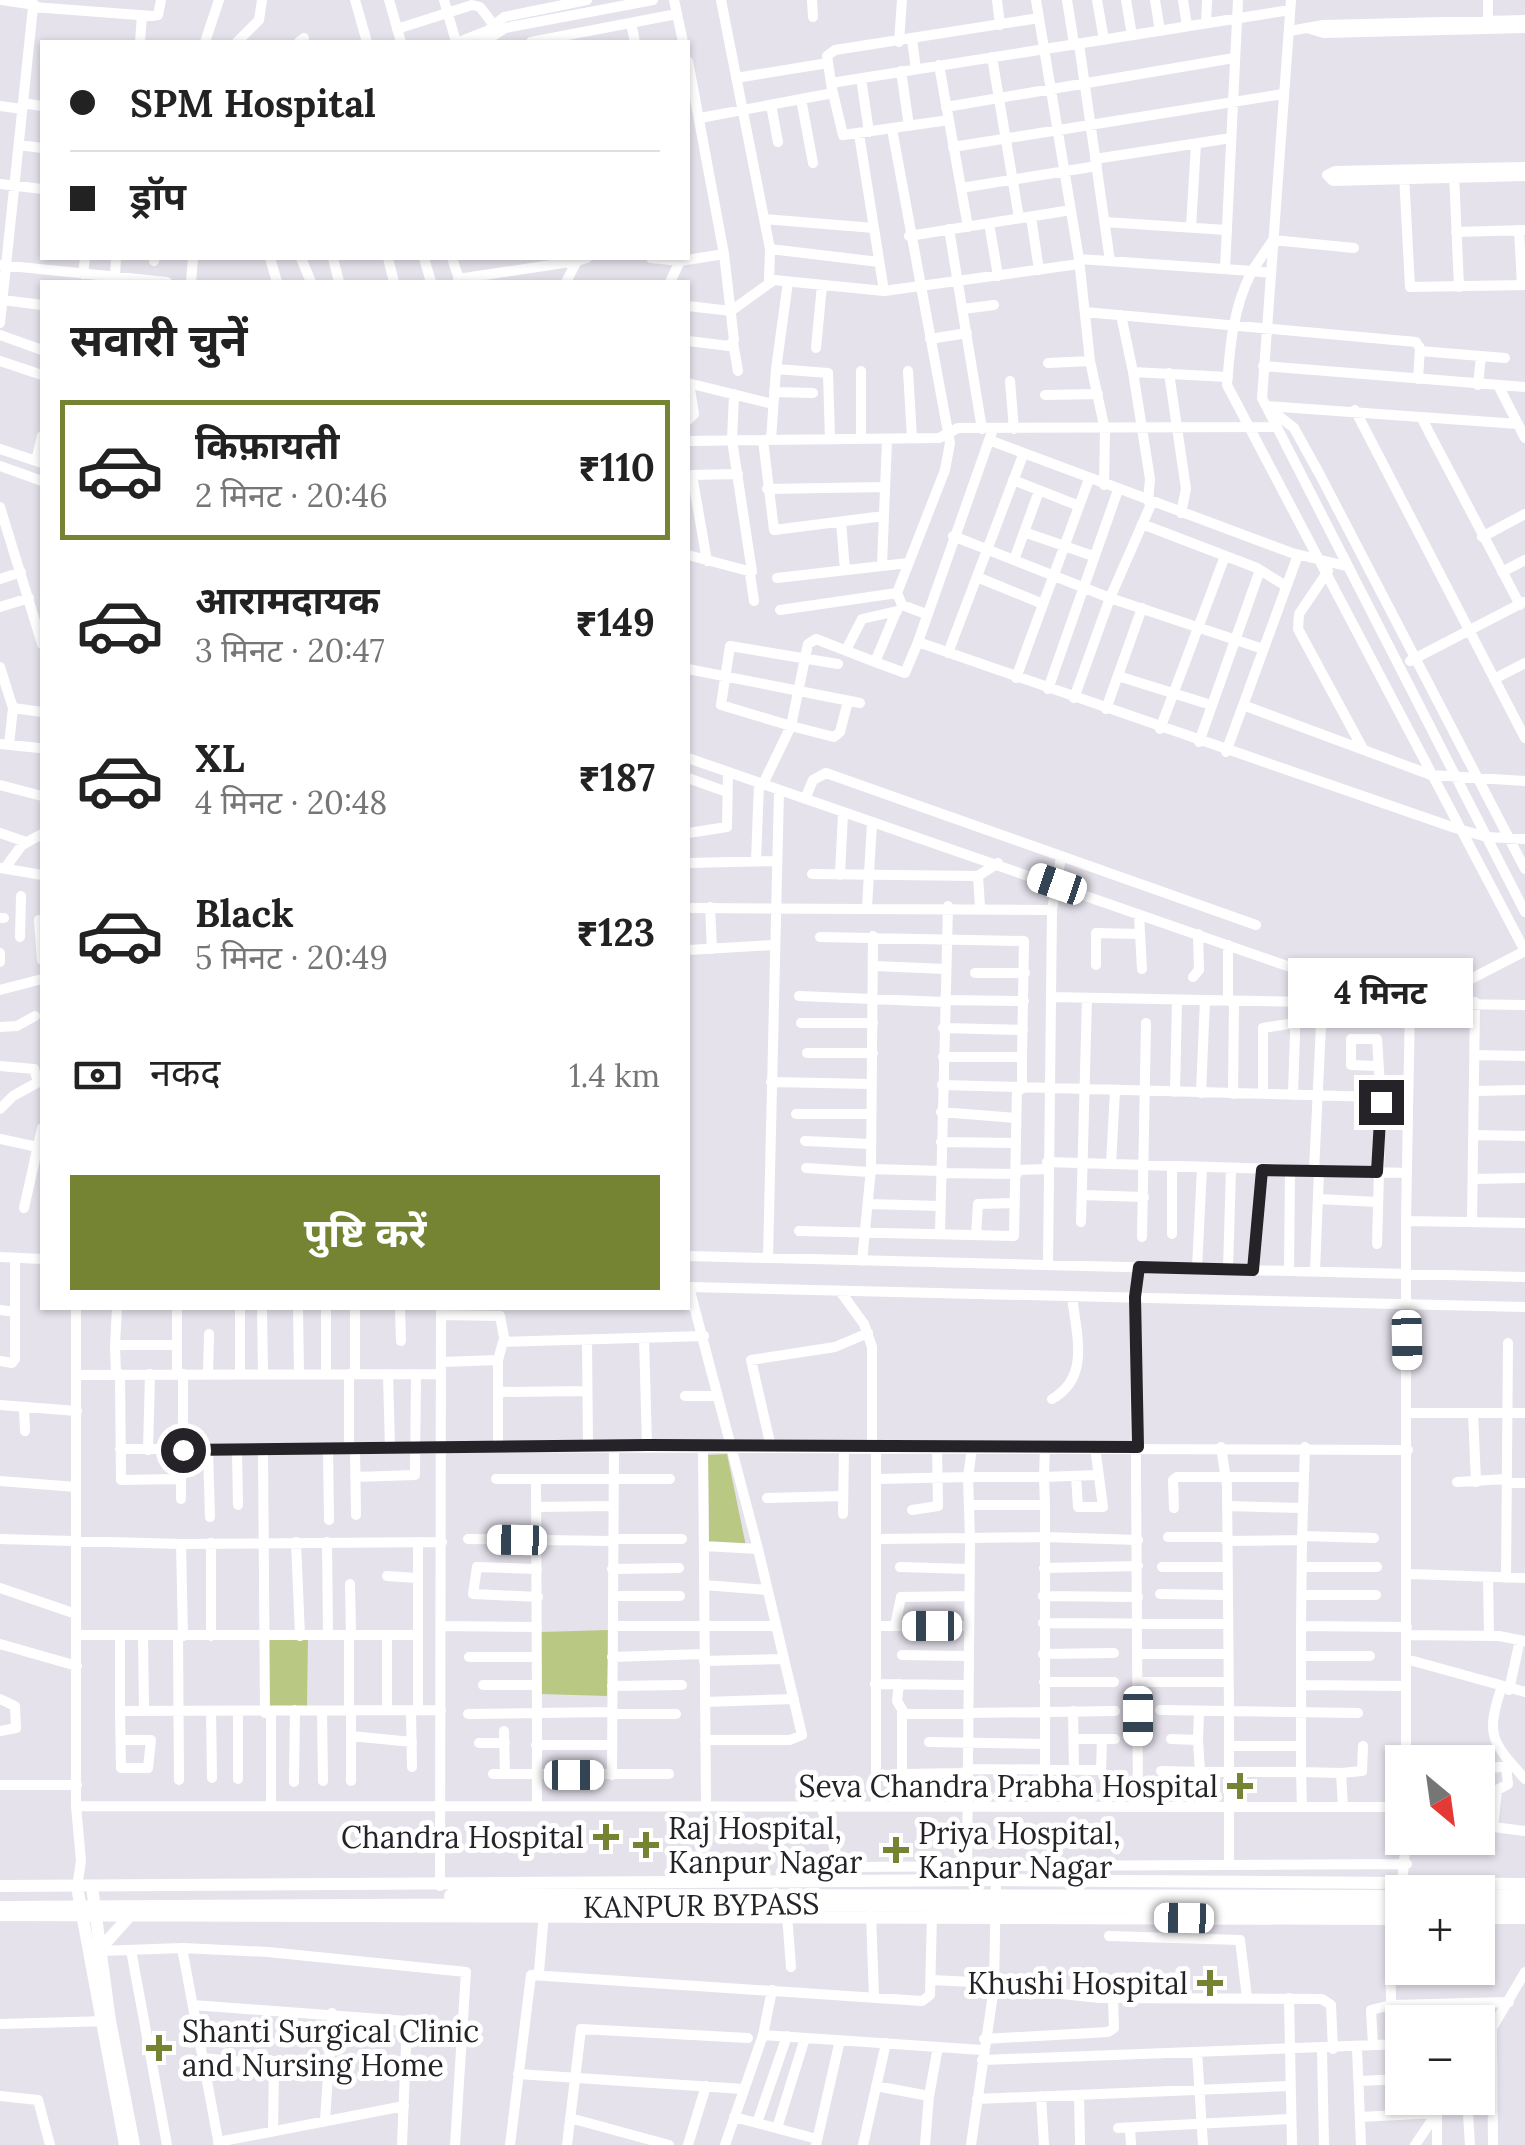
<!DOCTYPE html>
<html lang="hi">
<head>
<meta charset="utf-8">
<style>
  body { margin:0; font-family:Lora,"Noto Sans Devanagari",serif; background:#f2f2f2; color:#222; height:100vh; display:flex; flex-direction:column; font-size:38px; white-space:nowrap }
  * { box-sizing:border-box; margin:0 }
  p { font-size:32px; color:#767676 }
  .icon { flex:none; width:55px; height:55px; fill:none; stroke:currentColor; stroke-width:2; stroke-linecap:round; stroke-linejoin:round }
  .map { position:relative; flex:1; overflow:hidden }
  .drawer { position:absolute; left:40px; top:280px; width:650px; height:1030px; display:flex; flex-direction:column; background:#fff; border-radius:0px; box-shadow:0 2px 8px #0004 }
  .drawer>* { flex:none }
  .hud { position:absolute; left:40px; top:40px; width:650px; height:220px; border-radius:0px; box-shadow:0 2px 8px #0004; display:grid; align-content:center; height:220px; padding:0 30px; background:#fff }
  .needle { width:65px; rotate:151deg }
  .fabs { position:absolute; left:1385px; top:1745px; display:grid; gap:20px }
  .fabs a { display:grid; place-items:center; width:110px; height:110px; border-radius:0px; background:#fff; box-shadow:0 2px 8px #0004; font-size:50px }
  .end { position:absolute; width:45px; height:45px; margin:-22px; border:12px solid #252327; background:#fff; box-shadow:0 0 0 5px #fff }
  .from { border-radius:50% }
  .bubble { position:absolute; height:70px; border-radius:0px; background:#fff; box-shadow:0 2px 8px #0004; font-size:32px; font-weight:700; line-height:70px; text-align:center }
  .car { position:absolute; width:30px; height:60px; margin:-30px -15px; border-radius:12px; box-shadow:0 0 8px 2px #0007; background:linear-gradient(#fff 24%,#345 0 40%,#fff 0 76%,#345 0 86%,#fff 0) }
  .hud b { display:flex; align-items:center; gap:35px; height:95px; font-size:38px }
  .hud b+b { border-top:2px solid #e0e0e0 }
  .hud i { width:25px; height:25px; background:#222 }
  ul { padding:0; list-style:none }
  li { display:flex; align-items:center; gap:30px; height:140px; margin:0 20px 15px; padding:0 10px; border:5px solid transparent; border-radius:0px }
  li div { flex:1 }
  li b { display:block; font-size:38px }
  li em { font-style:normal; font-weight:700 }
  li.current { border-color:#748432 }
  li>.icon { width:90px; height:90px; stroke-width:1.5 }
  h2 { padding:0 30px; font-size:45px; line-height:120px }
  .pay { display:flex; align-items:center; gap:25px; height:110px; padding:0 30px; font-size:38px }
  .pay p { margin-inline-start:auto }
  .cta { display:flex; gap:20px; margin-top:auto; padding:20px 30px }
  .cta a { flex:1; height:115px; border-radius:0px; background:#748432; color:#fff; font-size:40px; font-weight:700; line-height:115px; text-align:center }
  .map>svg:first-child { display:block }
  .green { fill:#b9c984 }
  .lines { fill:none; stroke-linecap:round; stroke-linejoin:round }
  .minor { stroke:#fff; stroke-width:10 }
  .major { stroke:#fff; stroke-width:12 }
  .highway { stroke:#fff; stroke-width:14 }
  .route { stroke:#252327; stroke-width:12 }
  .poi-dot { fill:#748432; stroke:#fff; stroke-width:4 }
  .labels { text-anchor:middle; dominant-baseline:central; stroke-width:10; stroke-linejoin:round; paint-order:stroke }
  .poi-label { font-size:30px; fill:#252327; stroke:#fff; text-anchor:end }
  .street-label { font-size:30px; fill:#252327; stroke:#fff }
</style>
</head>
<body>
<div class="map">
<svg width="1525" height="2145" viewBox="0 0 1525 2145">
  <rect width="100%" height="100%" fill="#e6e2ec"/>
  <path class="green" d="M727 1454 746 1546 709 1543 708 1455Z
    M609 1630 607 1696 540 1694V1632Z
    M268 1638 308 1639 307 1708H268Z"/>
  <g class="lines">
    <path class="minor" d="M2 0 35 5
      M355 0 367 42
      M389 0 401 42
      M444 0 456 42
      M674 0 683 42
      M721 0 770 249 769 281
      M812 0 813 17
      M997 0 1000 25
      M1036 0 1079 259
      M1067 0 1074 44
      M1097 0 1104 40
      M1126 0 1132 35
      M1155 0 1160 31
      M1183 0 1187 26
      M1291 0 1262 398 1525 912
      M1488 0V24
      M631 23 635 42
      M1206 23 1207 0
      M397 29 472 5 480 7 496 28
      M1310 29 1324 33 1525 28
      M1290 31 1323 25 1525 20
      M912 40 916 69
      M140 42 142 15
      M205 42 219 0
      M237 42 259 20 262 0
      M299 42 304 38
      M459 42 487 31 504 17 587 0
      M484 42 505 28 653 0
      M531 42 677 14
      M899 42 902 0
      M1079 44 1110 261
      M992 57 1019 218
      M688 61 724 254 734 340 729 346 688 341
      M939 65 968 227
      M901 71 909 126
      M736 78 828 63
      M861 78 869 132
      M831 83 827 56 835 50 1039 18
      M833 93 843 135 949 120
      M801 99 813 163
      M23 103 42 106
      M771 105 778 142
      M0 106 22 109
      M946 107 1234 58
      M700 118 833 93 831 83 1290 10
      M892 129 950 443 945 470 897 593 902 605 926 614
      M859 134 884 291
      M19 145 42 148
      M953 147 1283 94
      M1095 159 1231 138
      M1525 167 1335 171 1327 175 1333 181 1525 176
      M1454 173 1459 287
      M1404 174 1410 287 1525 285
      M0 184 42 189
      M961 188 1097 166
      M1031 217 1039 270
      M764 219 874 228
      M1105 222 1226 230
      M989 223 998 276
      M1191 227 1196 144
      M949 229 982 429
      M1519 230 1522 285
      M1456 232 1525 230
      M909 236 1071 210
      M770 249 879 262
      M270 258 277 282
      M301 258 311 282
      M333 258 339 282
      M388 258 394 282
      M424 258 431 282
      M452 258 460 282
      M651 258 680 261 724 254
      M154 261 155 258
      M0 265 167 282
      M1225 269 1238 0
      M1271 273 1252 271C1233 308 1230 345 1227 385L1525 951
      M83 274 85 258
      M115 277 116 258
      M458 279 577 261
      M191 282 193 258
      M566 282 577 261 587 258
      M670 282 680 261
      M3 300 42 305
      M688 306 731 311 774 280 884 291 1079 264
      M963 309 994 305
      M1085 312 1416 342 1420 348 1418 379
      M1121 315 1133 372 1228 377
      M0 323 33 7 152 16 158 15 161 0
      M0 335 42 350
      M930 339 967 333
      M733 343 738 371
      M816 348 822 285
      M1420 351 1505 358
      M0 361 42 375
      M1048 363 1090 361
      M1263 366 1525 387
      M776 369 788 282
      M861 371V439
      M908 371 912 438
      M1133 372 1150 479 1148 501
      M1169 373 1186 489 1181 513
      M1010 381 1014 429
      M688 383 773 404
      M1478 385 1481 356
      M1499 387 1525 438
      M774 392 813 393
      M1045 395 1098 394
      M1266 406 1294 428 1320 475 1525 869
      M1266 406 1518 424
      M1355 410 1525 738
      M1421 417 1520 605
      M688 420 694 414 689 383
      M993 429 918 642 1455 828 1487 837 1525 839
      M763 440 774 530 884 516
      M771 440 776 369 828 373 830 439
      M989 440 1292 553 1346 566
      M688 441 939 438 958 428 1275 427
      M0 449 42 463
      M36 461 42 436
      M0 466 42 481
      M689 475 738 474
      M692 475 707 561
      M1013 480 1079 506
      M1104 485 1105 430 1090 361 1079 259 1252 271 1273 240 1354 248
      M767 489 885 487
      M0 507 42 644
      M841 522 845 570
      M1142 524 1257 568 1286 586
      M1024 532 1093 556
      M953 536 1110 598 1263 649
      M1482 537 1525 514
      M688 555 752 572 732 440 734 394
      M1014 560 1039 491
      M882 566 887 439
      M1328 571 1299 614 1298 629 1363 749
      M1502 572 1525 560
      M750 574 754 601
      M977 577 1043 604
      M777 578 908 563
      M0 579 21 572
      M0 607 29 598
      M780 610 897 593
      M847 648 862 619 897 611
      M948 653 1023 455
      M1410 661 1524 602
      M875 662 905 673 918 642
      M0 667 13 708 42 712
      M688 669 860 703
      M1118 676 1211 705
      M1016 678 1089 479
      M1494 679 1525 663
      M1048 689 1118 490
      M1074 698 1110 598 1152 502
      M848 701 840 732 834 737 791 726 808 644 816 639 875 662 896 612
      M1243 705 1431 775 1525 781
      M1106 709 1142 608
      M1160 729 1225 556
      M1199 742 1260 570
      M0 744 39 748
      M9 745 13 708
      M1226 752 1298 555
      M688 758 1316 976 1374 1003 1525 1005
      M688 778 727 792
      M763 784 791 726 721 705 730 646 838 664
      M0 785 42 796
      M805 799 813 780 826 773 1256 925
      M0 833 26 842
      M688 833 727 827 728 772
      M756 860 759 783
      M688 863 777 861
      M1 868 42 875
      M5 868 22 845 42 834
      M812 874 978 876 998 863
      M840 875 843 813
      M978 876 980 907
      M710 907 712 949
      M867 907 872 823
      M688 908 1052 910
      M1139 915 1142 969
      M0 918H4
      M39 920 42 960
      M20 937 21 896
      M820 937 1024 941 1022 1057H943
      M688 950 773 945
      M0 962V953
      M1096 965V933L1140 934
      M875 966 945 969
      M975 973H1025
      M1193 977 1199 970 1198 934
      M0 990 42 979
      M799 996 944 1002
      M1051 997 1368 1003
      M944 1000 1024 1001
      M1228 1001V945
      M1428 1001 1525 951
      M801 1023H873
      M0 1027 17 1026 35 1016
      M943 1028 1023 1030
      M807 1053H873
      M1475 1055 1525 1056
      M1022 1057V1089
      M0 1066 34 1069 38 1082
      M771 1082 872 1084
      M942 1085 1378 1097
      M1476 1091 1525 1090
      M1175 1092 1177 1000
      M1201 1093 1205 1000
      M1233 1094 1234 1001
      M1263 1094V1028L1295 1023
      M1293 1095 1296 1002
      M0 1109 13 1096 42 1080
      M941 1112 1016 1118
      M796 1114H870
      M1475 1135 1525 1136
      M0 1139 42 1148
      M805 1141 870 1144
      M941 1142 1016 1143
      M1047 1162 1407 1173
      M1111 1164 1115 1091
      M806 1168 869 1172
      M871 1169 941 1171
      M1017 1170 1047 1169
      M1314 1171 1321 1025
      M940 1173 1017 1174
      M1473 1179 1525 1178
      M1082 1195 1144 1197
      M1318 1199 1378 1202
      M869 1204 940 1206
      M24 1208 42 1128
      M1406 1221 1410 1003
      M1081 1222 1087 998
      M1472 1222 1475 1002
      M799 1231 1014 1236 1017 1088
      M940 1234 948 906
      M1172 1234V1167
      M976 1235 978 1204 1015 1203
      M1142 1237 1146 1023
      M1377 1244 1381 1102 1377 1039H1351V1065L1378 1066
      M688 1256 1525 1277
      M0 1257 42 1259
      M768 1258 779 790
      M862 1261 871 1169 873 936
      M1048 1265 1052 910 1061 857
      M1197 1268 1202 1168
      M1228 1269 1231 1169
      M1253 1270 1262 1170
      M1289 1271 1290 1170
      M1315 1271 1319 1171
      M688 1287 1525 1307
      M689 1287 758 1549
      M840 1291 864 1324 872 1347V1448
      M76 1308V1806L81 1861 77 1887
      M177 1308V1374
      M262 1308 263 1373
      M298 1308 299 1374
      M400 1308 401 1341
      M0 1310 15 1312
      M441 1315 500 1316 505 1342
      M644 1338 647 1445
      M587 1340 588 1447
      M115 1345 117 1308
      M0 1361 12 1363 15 1359V1258
      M441 1362 498 1360
      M116 1374 115 1345H177
      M120 1374 121 1480 181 1479
      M183 1374V1450
      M208 1374 209 1334
      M240 1374V1308
      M326 1374V1308
      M355 1374V1308
      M388 1374 390 1449
      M77 1375 441 1374
      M498 1392 587 1391
      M685 1396H716
      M1052 1399C1091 1377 1076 1334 1072 1296
      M0 1405 77 1411
      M24 1408 25 1431
      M1408 1413H1525
      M1473 1413 1476 1482
      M442 1447 1408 1450
      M498 1447V1360L503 1342 704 1336
      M703 1447 706 1806
      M771 1447 751 1360 835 1347 868 1333
      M120 1449H442
      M328 1449 329 1520
      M349 1449V1374
      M355 1449 356 1515
      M148 1450 150 1374
      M208 1450 210 1517
      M237 1450 238 1505
      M263 1450 265 1713
      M1076 1476 1078 1507H1103L1095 1447
      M355 1477 415 1475 416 1374
      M496 1479H670
      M878 1479 968 1477 972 1448
      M0 1481 76 1487
      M1457 1482 1506 1479
      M1506 1483H1525
      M767 1498 843 1496
      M181 1499V1450
      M969 1505H1045L1044 1477 1096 1475
      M1045 1505V1537L1138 1540
      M1227 1506 1303 1508
      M536 1507 612 1506
      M1174 1508 1173 1480 1177 1477H1304
      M912 1510 938 1506 937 1448
      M843 1514 844 1448
      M1302 1536 1374 1538
      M1168 1537H1226
      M0 1539 181 1544 442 1542
      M468 1539 612 1541
      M612 1539H682
      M878 1539 970 1538 968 1477H1044L1045 1448
      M1302 1540 1305 1447
      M1226 1541 1302 1540 1301 1626
      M296 1542 300 1636
      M327 1542 328 1635
      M418 1542V1710
      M211 1543V1636
      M181 1544 183 1636
      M704 1546 758 1549 802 1735 790 1740H705
      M900 1567 969 1569
      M1162 1567H1226
      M1302 1567H1377
      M1044 1568 1138 1566
      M537 1569 477 1567 473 1594 538 1597
      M612 1569 679 1568
      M1410 1574 1525 1578
      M387 1576 417 1578
      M1488 1577 1489 1636
      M1506 1578 1508 1343
      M350 1584 351 1635
      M704 1585 766 1590
      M0 1588 76 1614
      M1160 1594 1226 1595
      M1302 1595H1376
      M613 1596H680
      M1043 1596 1138 1597
      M1043 1623 1225 1624
      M442 1626 537 1627
      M613 1626H773
      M879 1626H968
      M895 1626 901 1597 969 1596
      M76 1635H416
      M120 1635V1711
      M143 1635 144 1710
      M349 1635V1710
      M1407 1635 1499 1636 1525 1641
      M178 1636 179 1780
      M0 1644 77 1666
      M1043 1654 1114 1653
      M1138 1654H1226
      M902 1655 968 1656
      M1301 1656H1370
      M469 1657H536
      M612 1657 704 1654
      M1406 1659 1525 1692
      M704 1661 784 1659
      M1044 1682H1114
      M1138 1682H1226
      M875 1684 968 1685
      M899 1684 897 1701 904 1713
      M483 1685H537
      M1301 1685 1405 1686
      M612 1686 682 1685
      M1501 1689C1485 1737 1493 1743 1525 1779
      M1509 1690 1520 1640
      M0 1699 15 1706 16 1728 0 1731
      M705 1702 794 1699
      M387 1710V1635
      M1160 1710 1229 1711 1227 1486 1221 1447
      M211 1711 212 1778
      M322 1711 323 1781
      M411 1711 412 1767
      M1073 1711 1074 1770
      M468 1714 537 1713 536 1479
      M612 1714H676
      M504 1731 505 1774
      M351 1736 412 1742
      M1074 1739H1115
      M1171 1739 1198 1740 1200 1772H1301V1626L1407 1627
      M121 1740H151L148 1768H121L120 1711 441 1710
      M1198 1740 1199 1711
      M929 1742 1045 1744
      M479 1743H505
      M536 1745H612
      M1229 1746H1301
      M1406 1762V1221L1525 1223
      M967 1769 1101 1770 1102 1739
      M1478 1769 1511 1766
      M1161 1771 1200 1772
      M967 1773 902 1774V1714L1115 1711
      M493 1774H669
      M612 1775 614 1447
      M238 1779V1713
      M351 1781V1710
      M294 1782 295 1710
      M0 1785H77
      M271 1804V1713
      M1138 1805 1135 1297 1139 1267
      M76 1806 1402 1807
      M537 1806V1713L612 1712
      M821 1806 842 1872
      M876 1806V1448
      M1302 1807 1301 1772 1341 1773
      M1343 1807 1341 1773 1362 1771 1363 1746
      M1478 1825 1525 1831
      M1493 1827 1497 1790 1508 1784 1506 1766
      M1229 1865V1711L1358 1713
      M841 1867 1407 1864
      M967 1880 970 1538 1045 1537V1771
      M440 1886 441 1308
      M1402 1886 1406 1838
      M787 1915 791 1967
      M871 1915 874 1997
      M1109 1936 1240 1940 1247 1998
      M182 1948 219 2145
      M131 1950 167 2145
      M100 1951 182 1948 268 1952 466 1972 455 2145
      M1478 1967 1488 1918
      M539 1972 544 1913
      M1393 1972 1475 1968
      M931 1980 994 1983
      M994 1987 1100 1998 1322 1999 1331 2005 1333 2049
      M1289 1998 1292 2145
      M193 2005 407 2021 402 2145
      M1391 2005 1509 2002
      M0 2024 109 2021
      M1492 2031 1493 2145
      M763 2035 982 2050
      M984 2039 1108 2032 1114 2028 1113 1998
      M1395 2044 1396 2079
      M1373 2045 1371 2010 1391 2005 1390 1919
      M1357 2048 1361 2145
      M1322 2050 1324 2145
      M1197 2052 1203 2145
      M1478 2052 1525 1972
      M203 2058 274 2065 273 2131
      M982 2060 1402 2044
      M518 2074 743 2089
      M1359 2081 1402 2079
      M876 2086 929 2096 925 2145
      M1079 2095 1080 2143
      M0 2096 38 2100 50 2145
      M929 2096 938 2047
      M1041 2096 1044 2145
      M1467 2098 1470 2145
      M977 2099 1290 2086
      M734 2117 817 2139
      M1360 2117 1437 2113V2145
      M570 2118 669 2145
      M325 2121 332 2013
      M757 2123 787 2036
      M777 2128 805 2038
      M1118 2128 1291 2119
      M1130 2128 1131 2145
      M218 2142 404 2106
      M510 2145 531 1975 922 2001 930 1995 932 1915
      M567 2145 581 2029 748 2038
      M688 2145 706 2086
      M725 2145 763 2035 772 1990
      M816 2145 840 2040
      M863 2145 886 2043
      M971 2145 994 1987 996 1880
      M1415 2145 1447 2098"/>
    <path class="major" d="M0 1886 996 1880 1525 1884
      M77 1887 125 2145
      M92 1887 110 2021 134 2145
      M0 1915 1402 1919
      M1478 1918H1525
      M100 1949 127 1919"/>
    <path class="highway" d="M451 1896 1402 1897
      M1478 1897H1525
      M1478 1907H1525
      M0 1908 731 1904 1402 1907"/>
  </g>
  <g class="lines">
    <path class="route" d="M183 1450 648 1445 1138 1447 1135 1297 1139 1267 1253 1270 1262 1170 1377 1172 1381 1102"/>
  </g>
  <g class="poi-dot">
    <path d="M1235 1771h10v10h10v10h-10v10h-10v-10h-10v-10h10z"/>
    <path d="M601 1822h10v10h10v10h-10v10h-10v-10h-10v-10h10z"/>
    <path d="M641 1830h10v10h10v10h-10v10h-10v-10h-10v-10h10z"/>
    <path d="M891 1835h10v10h10v10h-10v10h-10v-10h-10v-10h10z"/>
    <path d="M1205 1968h10v10h10v10h-10v10h-10v-10h-10v-10h10z"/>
    <path d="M154 2033h10v10h10v10h-10v10h-10v-10h-10v-10h10z"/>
  </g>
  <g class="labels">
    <g class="poi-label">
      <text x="1218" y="1786">Seva Chandra Prabha Hospital</text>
      <text x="668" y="1828" text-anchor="start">Raj Hospital,<tspan x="668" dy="34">Kanpur Nagar</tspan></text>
      <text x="918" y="1833" text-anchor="start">Priya Hospital,<tspan x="918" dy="34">Kanpur Nagar</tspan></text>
      <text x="584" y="1837">Chandra Hospital</text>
      <text x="1188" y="1983">Khushi Hospital</text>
      <text x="182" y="2031" text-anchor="start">Shanti Surgical Clinic<tspan x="182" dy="34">and Nursing Home</tspan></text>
    </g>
    <g class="street-label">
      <text transform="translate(701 1905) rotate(-1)">KANPUR BYPASS</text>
    </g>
  </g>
</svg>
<div class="fabs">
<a><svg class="needle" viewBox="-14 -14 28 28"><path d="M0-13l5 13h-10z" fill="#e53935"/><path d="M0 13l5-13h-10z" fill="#767676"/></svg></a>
<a>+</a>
<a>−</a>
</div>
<i class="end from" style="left:183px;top:1450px"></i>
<i class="end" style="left:1381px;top:1102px"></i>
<div class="bubble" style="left:1288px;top:958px;width:185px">4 मिनट</div>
<i class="car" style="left:1057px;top:884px;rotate:289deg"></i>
<i class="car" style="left:1407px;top:1340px;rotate:179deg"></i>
<i class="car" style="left:517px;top:1540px;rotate:271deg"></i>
<i class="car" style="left:932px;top:1626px;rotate:270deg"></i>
<i class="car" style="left:1138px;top:1716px;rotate:180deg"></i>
<i class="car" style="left:574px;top:1775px;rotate:90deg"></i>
<i class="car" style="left:1184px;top:1918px;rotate:271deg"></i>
<div class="hud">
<b><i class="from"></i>SPM Hospital</b>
<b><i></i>ड्रॉप</b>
</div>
<section class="drawer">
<h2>सवारी चुनें</h2>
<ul>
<li class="current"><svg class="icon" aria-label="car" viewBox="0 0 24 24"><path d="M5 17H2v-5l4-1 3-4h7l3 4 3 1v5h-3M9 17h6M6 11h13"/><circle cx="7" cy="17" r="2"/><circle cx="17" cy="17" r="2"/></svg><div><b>किफ़ायती</b><p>2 मिनट · 20:46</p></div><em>₹110</em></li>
<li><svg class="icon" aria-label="car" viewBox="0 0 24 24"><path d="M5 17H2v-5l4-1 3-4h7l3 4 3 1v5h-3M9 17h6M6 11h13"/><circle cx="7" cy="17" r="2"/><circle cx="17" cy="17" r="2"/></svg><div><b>आरामदायक</b><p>3 मिनट · 20:47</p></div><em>₹149</em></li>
<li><svg class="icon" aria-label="car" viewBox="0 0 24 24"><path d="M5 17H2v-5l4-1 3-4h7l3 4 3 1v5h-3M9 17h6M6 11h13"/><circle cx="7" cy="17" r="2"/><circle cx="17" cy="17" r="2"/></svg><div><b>XL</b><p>4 मिनट · 20:48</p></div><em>₹187</em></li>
<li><svg class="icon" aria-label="car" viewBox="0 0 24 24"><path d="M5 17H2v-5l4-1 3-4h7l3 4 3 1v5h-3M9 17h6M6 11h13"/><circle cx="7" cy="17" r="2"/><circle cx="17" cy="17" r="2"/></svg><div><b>Black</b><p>5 मिनट · 20:49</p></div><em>₹123</em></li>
</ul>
<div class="pay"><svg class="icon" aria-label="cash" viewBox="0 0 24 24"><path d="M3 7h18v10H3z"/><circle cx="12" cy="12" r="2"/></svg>नकद<p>1.4 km</p></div>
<div class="cta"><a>पुष्टि करें</a></div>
</section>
</div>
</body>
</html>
